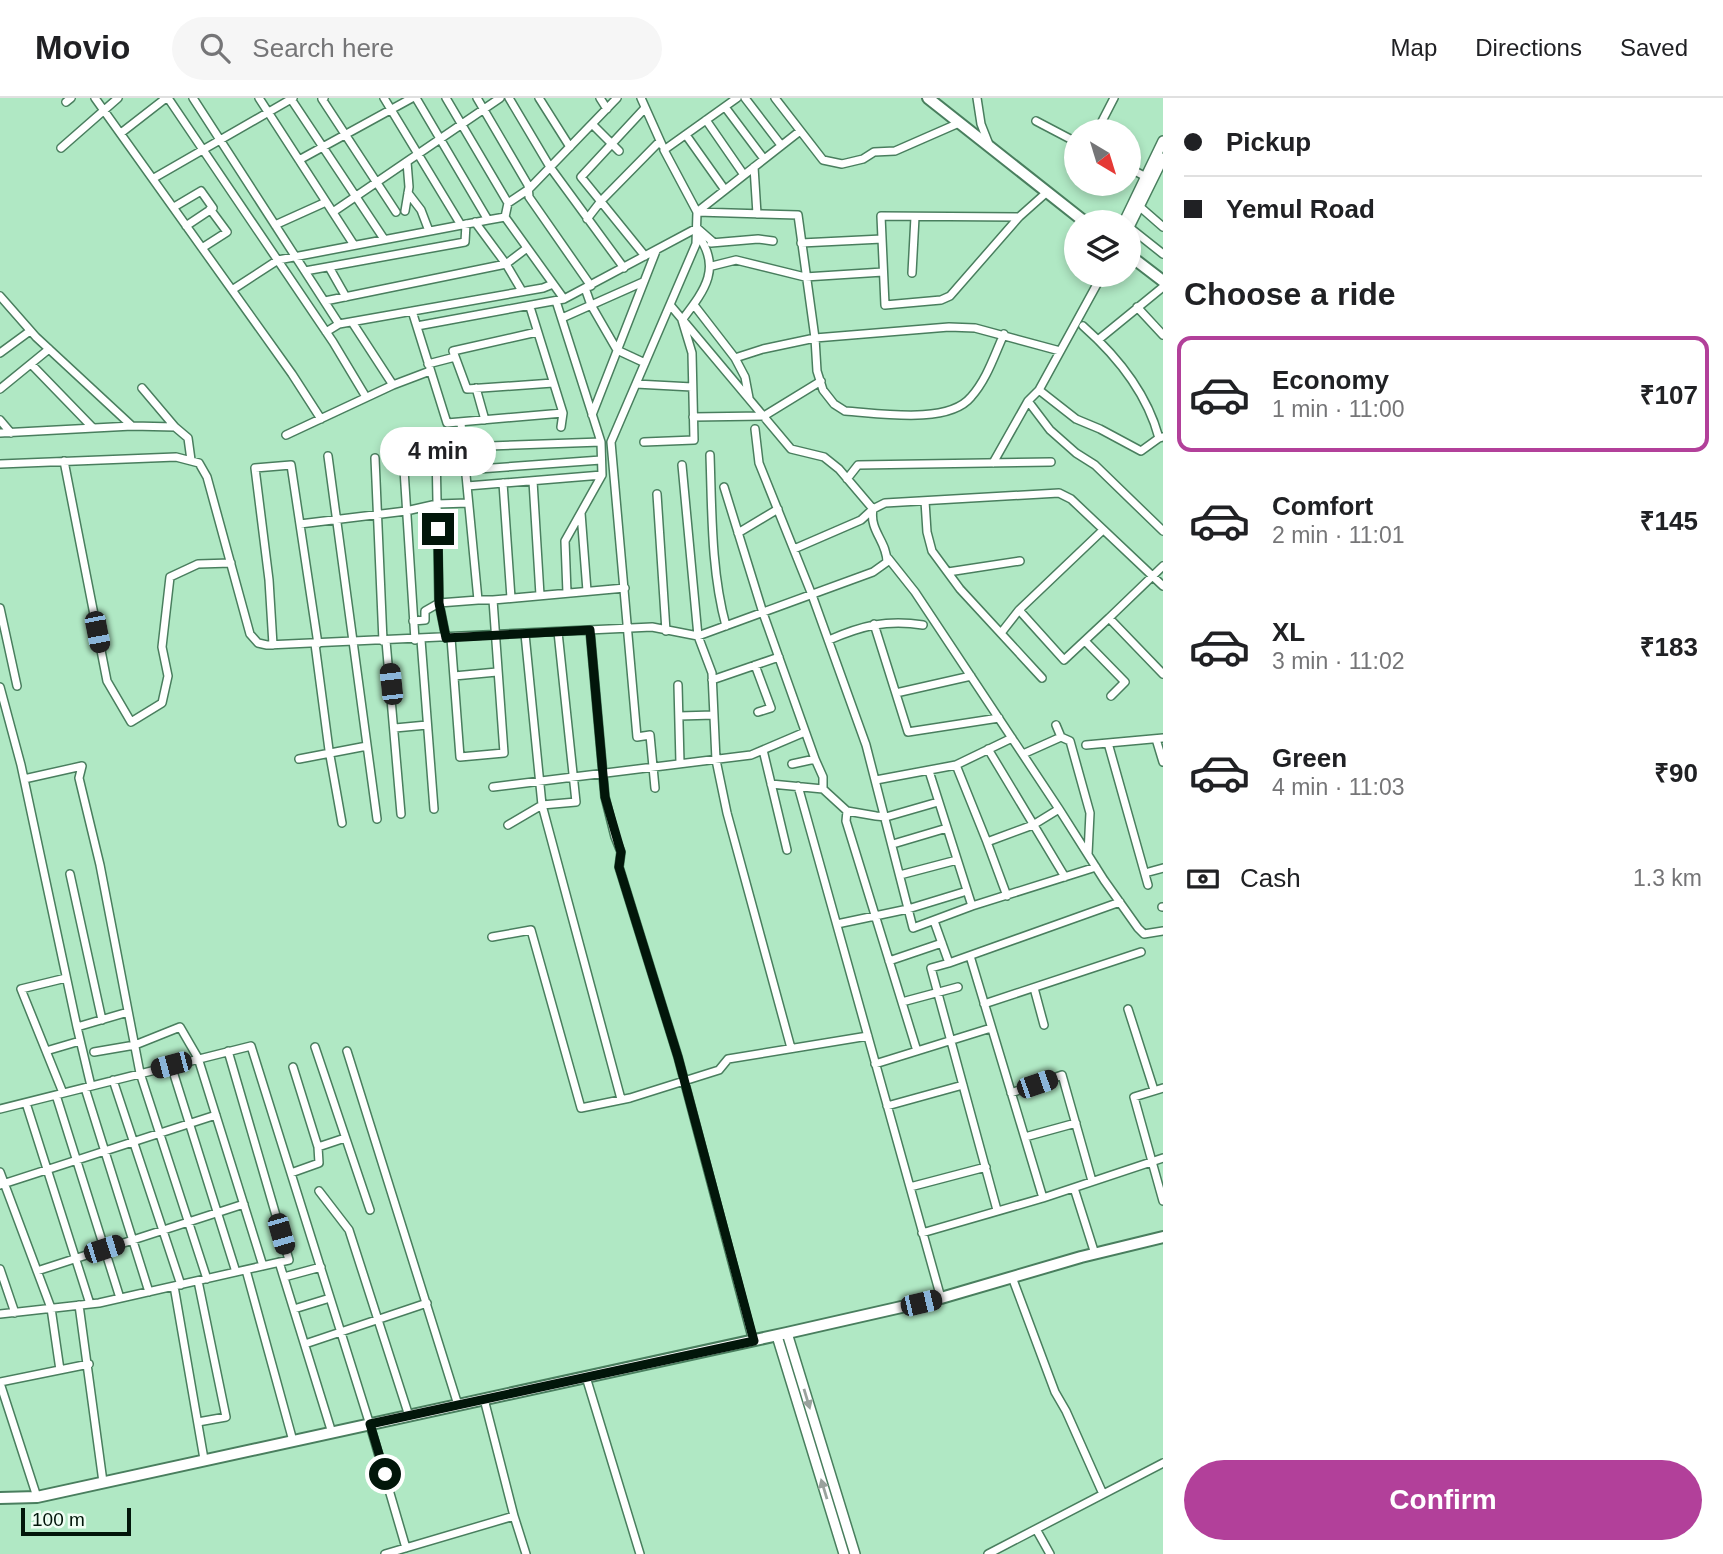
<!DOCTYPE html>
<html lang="en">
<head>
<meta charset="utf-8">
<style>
  body { margin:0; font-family:Arial,sans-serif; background:#f6f6f6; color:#202124; height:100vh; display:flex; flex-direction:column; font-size:26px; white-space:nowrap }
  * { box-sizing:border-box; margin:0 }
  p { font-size:23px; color:#757577 }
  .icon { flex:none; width:38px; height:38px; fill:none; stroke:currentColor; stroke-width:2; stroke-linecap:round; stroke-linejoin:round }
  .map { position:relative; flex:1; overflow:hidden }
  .sheet { display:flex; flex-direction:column; background:#fff; width:560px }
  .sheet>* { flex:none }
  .hud { display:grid; align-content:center; height:154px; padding:0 21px; background:#fff }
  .needle { width:46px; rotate:142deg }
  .controls { position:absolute; left:1064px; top:21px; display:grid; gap:14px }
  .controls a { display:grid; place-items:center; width:77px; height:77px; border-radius:50%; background:#fff; box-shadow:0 4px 10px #0003; font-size:35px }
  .scale { position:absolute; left:21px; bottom:18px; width:110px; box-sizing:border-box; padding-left:7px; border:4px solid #02160a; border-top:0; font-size:19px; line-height:24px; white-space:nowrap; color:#02160a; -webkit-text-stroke:5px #eefef3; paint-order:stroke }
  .end { position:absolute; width:32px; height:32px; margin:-16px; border:9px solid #02160a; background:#fff; box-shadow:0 0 0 4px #fff }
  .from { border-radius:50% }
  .bubble { position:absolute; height:49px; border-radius:24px; background:#fff; box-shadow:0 4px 10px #0003; font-size:23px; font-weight:700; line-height:49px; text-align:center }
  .car { position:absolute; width:21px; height:42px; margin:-21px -10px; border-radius:9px; box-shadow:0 0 5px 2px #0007; background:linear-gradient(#222 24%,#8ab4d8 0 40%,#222 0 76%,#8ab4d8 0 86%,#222 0) }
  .hud b { display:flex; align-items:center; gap:24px; height:66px; font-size:26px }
  .hud b+b { border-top:2px solid #e0e0e0 }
  .hud i { width:18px; height:18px; background:#202124 }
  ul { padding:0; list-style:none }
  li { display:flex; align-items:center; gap:21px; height:116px; margin:0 14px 10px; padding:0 7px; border:4px solid transparent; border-radius:14px }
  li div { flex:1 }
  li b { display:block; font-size:26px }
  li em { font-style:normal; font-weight:700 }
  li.selected { border-color:#b2409a }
  li>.icon { width:63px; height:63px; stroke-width:1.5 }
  h2 { padding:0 21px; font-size:32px; line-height:84px }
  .pay { display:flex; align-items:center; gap:18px; height:77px; padding:0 21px; font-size:26px }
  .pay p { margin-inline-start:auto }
  .cta { display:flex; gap:14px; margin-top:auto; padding:14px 21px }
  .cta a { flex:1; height:80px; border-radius:42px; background:#b2409a; color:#fff; font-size:28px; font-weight:700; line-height:80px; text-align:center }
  header { display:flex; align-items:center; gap:42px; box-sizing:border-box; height:98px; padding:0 35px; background:#fff; border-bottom:2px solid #e0e0e0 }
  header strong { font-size:33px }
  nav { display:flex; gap:38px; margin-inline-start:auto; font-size:24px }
  .search { width:490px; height:63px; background:#f6f6f6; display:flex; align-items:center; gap:18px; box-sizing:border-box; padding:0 24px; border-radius:38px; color:#757577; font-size:26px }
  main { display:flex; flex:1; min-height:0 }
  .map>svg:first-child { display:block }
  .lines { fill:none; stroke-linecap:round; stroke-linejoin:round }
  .minor-casing { stroke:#497e5e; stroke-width:10 }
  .tertiary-casing { stroke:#497e5e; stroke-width:12 }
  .secondary-casing { stroke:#497e5e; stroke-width:14 }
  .minor { stroke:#fff; stroke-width:7 }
  .tertiary { stroke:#fff; stroke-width:9 }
  .secondary { stroke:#fff; stroke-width:10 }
  .oneway { fill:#9aa29d }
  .route { stroke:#02160a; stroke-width:9 }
</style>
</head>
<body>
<header>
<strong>Movio</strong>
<div class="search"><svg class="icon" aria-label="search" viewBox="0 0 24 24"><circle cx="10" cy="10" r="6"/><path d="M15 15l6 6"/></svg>Search here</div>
<nav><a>Map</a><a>Directions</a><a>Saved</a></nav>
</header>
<main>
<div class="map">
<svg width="1163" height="1456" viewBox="0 0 1163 1456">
  <rect width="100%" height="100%" fill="#b0e8c4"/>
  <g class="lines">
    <defs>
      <path id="minor" d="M95 0 292 276 321 321
        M168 0 333 244 366 299
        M193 0 339 226
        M259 0 354 147
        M324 0 322 1 396 114
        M384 0 461 127
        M416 0 488 122 505 119 564 201
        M446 0 508 105
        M477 0 528 87 529 99 591 188
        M509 0 550 69 624 170
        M539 0 570 49
        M600 0 607 11
        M641 0 662 47
        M737 0 664 52 697 114 800 33
        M745 0 781 47
        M775 0 823 62 842 66 863 61 874 54 895 53 959 25
        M977 0 981 26 990 49
        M291 1 384 141
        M66 4 71 0
        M725 9 764 61
        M645 10 581 79 645 158
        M706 22 744 77
        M1036 23 1076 44
        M592 26 619 53
        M1097 33 1114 0
        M121 35 166 0
        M686 37 725 92
        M61 50 118 0
        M299 62 412 0
        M754 69 757 116
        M1129 70 1148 80
        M154 80 293 0
        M408 95 421 112 429 133
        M1139 108 1163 129
        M174 109 201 93 213 110 186 128
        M405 113 409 89 407 64
        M333 114 500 0
        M505 119 508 105 529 91 617 0
        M1019 119 881 118 885 207 941 202 950 198 1019 119 1046 95
        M587 121 601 103 660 43
        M475 124 506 166 522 193
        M275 127 326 104
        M1129 129 1163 156
        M711 145 758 141 773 143
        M801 145 882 141
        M202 150 227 134 210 111
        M712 168 736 162 805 179 883 174
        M329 169 346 199
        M305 173 465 144 466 126
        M912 175 915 119
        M1102 177 1039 292 1076 321 1100 331 1141 353 1159 340 1163 339
        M585 190 591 207 617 252 645 265
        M232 192 278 162 488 122
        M0 198 36 239 132 328 175 329 188 340 191 362
        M325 203 506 166 527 150
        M556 203 601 344 602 377 565 443 567 495
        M694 207 735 260 745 279 749 300
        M671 208 791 351 824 359 839 371 873 411 861 422 794 451
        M530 209 563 315 561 329
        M1137 209 1163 237
        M412 213 447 325 563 315
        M562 220 643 184
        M417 228 564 201 697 130 713 144
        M1083 228C1117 258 1147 295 1159 340
        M326 234 339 226 543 190 553 186
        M537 234 453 253 467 291 553 285
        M1098 242 1163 189
        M0 255 30 233
        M735 260 763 251 815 240 949 229 975 230 1060 253
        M31 266 93 330
        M428 266 455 259
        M636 286 692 289
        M393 287 430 273
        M142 290 175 329
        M476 290 485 322
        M0 291 49 251
        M1039 292 1028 303 1050 332 1076 355 1095 367 1163 433
        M592 317 656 153
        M693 319 764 318 821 283
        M0 322 11 335
        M755 331 759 365 812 497 866 647 913 830 972 808 1096 769
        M0 335 132 328
        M286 337 393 287 352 224
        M644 344 694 342 692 255 682 222C704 193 723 170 697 136
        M436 352 439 505 446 540
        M710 357C712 414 711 473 726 528
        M328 358 377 721
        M375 360 383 543
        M64 363 107 583 131 624 162 605 168 578 162 549 170 479 198 466 231 465
        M993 365 1028 303
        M0 366 176 359 199 365 207 379 250 536 258 545 267 547 652 529 698 538 873 474 887 464C887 443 869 433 873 411L885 405 1059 395 1071 401 1163 488
        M682 367 698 538 712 575 716 662 727 715 791 950
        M465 372 601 362
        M847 381 858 367 1051 364
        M533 383 540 497
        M503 385 511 500
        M467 388 602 377
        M724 389 763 515 815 661 792 666
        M657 396 666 533
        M925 403 927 434 932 453 960 491 1042 580
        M581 415 587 493
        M300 426 406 413 437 406 468 405
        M1103 432 1019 512 1064 562 1109 520
        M738 435 778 411
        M888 460 915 494 1059 711 1104 782 1138 830 1144 836 1163 833
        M1163 468 1109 520 1163 576
        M948 474 1020 463
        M493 502 625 490
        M0 510 17 588
        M413 523 425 522V513L439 505 478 502
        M874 526 908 634 999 620
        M590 532 605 699 615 739 621 754 619 769 678 959 753 1243
        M1001 535 1019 512
        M525 536 542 707 621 1001
        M451 540 460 659 504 655 493 502H478L461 325
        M415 542 403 356 462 349 601 344
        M421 542 434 711
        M829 542C861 528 887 521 923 527
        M386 543 401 716
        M1085 543 1125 584 1111 598
        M315 546 329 652 342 725
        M273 547 269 482 255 370 291 367 318 546
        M755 567 771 610 758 614
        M454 578 497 574
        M712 582 779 559
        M678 587 680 665
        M0 589 21 667 77 929
        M896 595 971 578
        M679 618 714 617
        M395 630 427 627
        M1061 639 1070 643 1090 715 1088 756
        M1156 641 1163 664
        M1108 645 1148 787
        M1086 647 1163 640
        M988 651 1065 779
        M763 652 787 752
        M1023 656 1061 639 1056 627
        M299 661 367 648
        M815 661 823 679V691
        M956 667 987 744 1033 727 1059 711
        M929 673 972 808
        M24 681 82 668 79 680 100 767 140 975 207 1181
        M876 682 956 667 1012 640
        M771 686 823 691 847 713 876 718 886 719 938 704
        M798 688 941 1200
        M493 689 751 657 805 634
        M655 690 650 637 637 639 611 344 696 146 697 114 798 117 815 240 817 273 823 292 834 306 845 313C878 315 948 327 971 299 987 281 994 258 1004 236
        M847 713 846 723 917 953
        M508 727 542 707 576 704 558 534
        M987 744 1007 798
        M893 746 947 730
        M1145 775 1163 770
        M70 776 102 922
        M900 777 957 762
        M1162 809H1163
        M934 823 949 865 1120 804
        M837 826 908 811 967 793
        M492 839 531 832 581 1010 630 1000 719 972 728 961 868 938
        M970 858 1043 1100
        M889 863 942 845
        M949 865 931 870 997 1112
        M1034 890 1044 927
        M902 904 958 889
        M984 906 1141 854
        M1128 911 1154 992
        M315 949 370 1112
        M46 953 80 943
        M347 953 458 1307
        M94 954 135 947 180 929 198 960 263 1168
        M875 966 991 930
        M171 967 236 1174
        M113 982 181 1187
        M91 988 77 929 128 914
        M85 990 149 1194
        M1163 990 1134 999 1163 1103
        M63 995 21 891 66 880
        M1011 995 1062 977 1092 1083
        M56 997 120 1200
        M26 1005 90 1206
        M887 1008 963 987
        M0 1011 251 948 370 1327 406 1450
        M1025 1039 1076 1025
        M318 1049 345 1040
        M0 1074 51 1210 60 1272
        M291 1075 319 1065 318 1049 293 969
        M0 1087 216 1017
        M910 1089 986 1069
        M1074 1090 1095 1156
        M319 1093 349 1132 409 1318
        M922 1135 1043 1100 1163 1060
        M279 1164 332 1335
        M0 1171 15 1215
        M246 1172 293 1343
        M37 1173 244 1106
        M284 1179 321 1169
        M1012 1179 1055 1294 1066 1313 1103 1396
        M174 1188 204 1361
        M79 1207 103 1384
        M294 1211 330 1200
        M0 1216 99 1205 289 1162 228 953
        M305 1246 427 1205
        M586 1279 640 1456
        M0 1284 89 1266
        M0 1285 37 1399
        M198 1324 226 1319 198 1183
        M514 1418 526 1456
        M1036 1431 1050 1456
        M385 1456 514 1418 484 1301
        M988 1456 1163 1365"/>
      <path id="tertiary" d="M1124 124 1163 43
        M1129 129 1163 60
        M787 1235 855 1456
        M777 1238 844 1456"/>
      <path id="secondary" d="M928 0 1085 124
        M1129 157 1163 183
        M0 1400 37 1399 787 1235 941 1200 1081 1159 1163 1139"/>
    </defs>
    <use href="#minor" class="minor-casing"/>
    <use href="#tertiary" class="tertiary-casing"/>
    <use href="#secondary" class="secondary-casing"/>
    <use href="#minor" class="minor"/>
    <use href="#tertiary" class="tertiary"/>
    <use href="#secondary" class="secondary"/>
  </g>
  <defs><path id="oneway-solid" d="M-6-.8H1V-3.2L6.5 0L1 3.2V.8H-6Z" transform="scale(1.75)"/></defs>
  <g class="oneway">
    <use href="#oneway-solid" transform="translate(807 1301) rotate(73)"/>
    <use href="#oneway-solid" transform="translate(824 1391) rotate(-107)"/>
  </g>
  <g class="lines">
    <path class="route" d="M385 1376 370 1326 754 1243 678 959 619 769 621 754 605 699 590 532 446 540 439 505 438 431"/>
  </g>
</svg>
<div class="controls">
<a><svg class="needle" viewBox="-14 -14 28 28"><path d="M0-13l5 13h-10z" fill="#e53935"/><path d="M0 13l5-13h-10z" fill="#757577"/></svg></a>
<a><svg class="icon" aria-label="layers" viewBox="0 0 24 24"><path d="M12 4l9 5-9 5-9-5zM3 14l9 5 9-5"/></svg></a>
</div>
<div class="scale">100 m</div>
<i class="end from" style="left:385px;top:1376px"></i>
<i class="end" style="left:438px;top:431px"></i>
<div class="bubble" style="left:380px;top:329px;width:116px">4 min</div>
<i class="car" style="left:97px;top:534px;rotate:169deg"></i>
<i class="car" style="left:391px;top:586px;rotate:354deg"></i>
<i class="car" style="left:171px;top:967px;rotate:255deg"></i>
<i class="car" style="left:1037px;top:986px;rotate:71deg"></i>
<i class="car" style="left:281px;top:1136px;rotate:164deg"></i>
<i class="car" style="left:104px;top:1151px;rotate:72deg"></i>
<i class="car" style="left:921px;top:1205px;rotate:77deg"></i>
</div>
<section class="sheet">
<div class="hud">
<b><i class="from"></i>Pickup</b>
<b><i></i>Yemul Road</b>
</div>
<h2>Choose a ride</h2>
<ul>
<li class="selected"><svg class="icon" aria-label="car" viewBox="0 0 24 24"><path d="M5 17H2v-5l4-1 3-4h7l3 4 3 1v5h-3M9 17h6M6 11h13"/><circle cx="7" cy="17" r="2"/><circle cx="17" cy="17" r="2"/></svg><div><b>Economy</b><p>1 min · 11:00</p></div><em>₹107</em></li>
<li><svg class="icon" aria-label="car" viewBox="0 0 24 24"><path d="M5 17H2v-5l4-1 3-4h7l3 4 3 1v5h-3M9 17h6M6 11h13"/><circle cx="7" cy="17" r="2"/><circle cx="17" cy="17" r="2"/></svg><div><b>Comfort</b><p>2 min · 11:01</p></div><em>₹145</em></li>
<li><svg class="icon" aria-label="car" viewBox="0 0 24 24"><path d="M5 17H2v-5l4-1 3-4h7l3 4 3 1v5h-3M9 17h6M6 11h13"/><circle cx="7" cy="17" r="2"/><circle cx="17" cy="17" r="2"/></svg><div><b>XL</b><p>3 min · 11:02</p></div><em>₹183</em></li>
<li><svg class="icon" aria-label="car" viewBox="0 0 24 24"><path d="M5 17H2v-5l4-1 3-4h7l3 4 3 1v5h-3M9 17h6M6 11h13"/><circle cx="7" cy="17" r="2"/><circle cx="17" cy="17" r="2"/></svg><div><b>Green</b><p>4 min · 11:03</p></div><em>₹90</em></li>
</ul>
<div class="pay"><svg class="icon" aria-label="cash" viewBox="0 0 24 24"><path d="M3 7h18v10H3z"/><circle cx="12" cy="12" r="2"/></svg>Cash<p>1.3 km</p></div>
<div class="cta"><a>Confirm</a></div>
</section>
</main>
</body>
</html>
